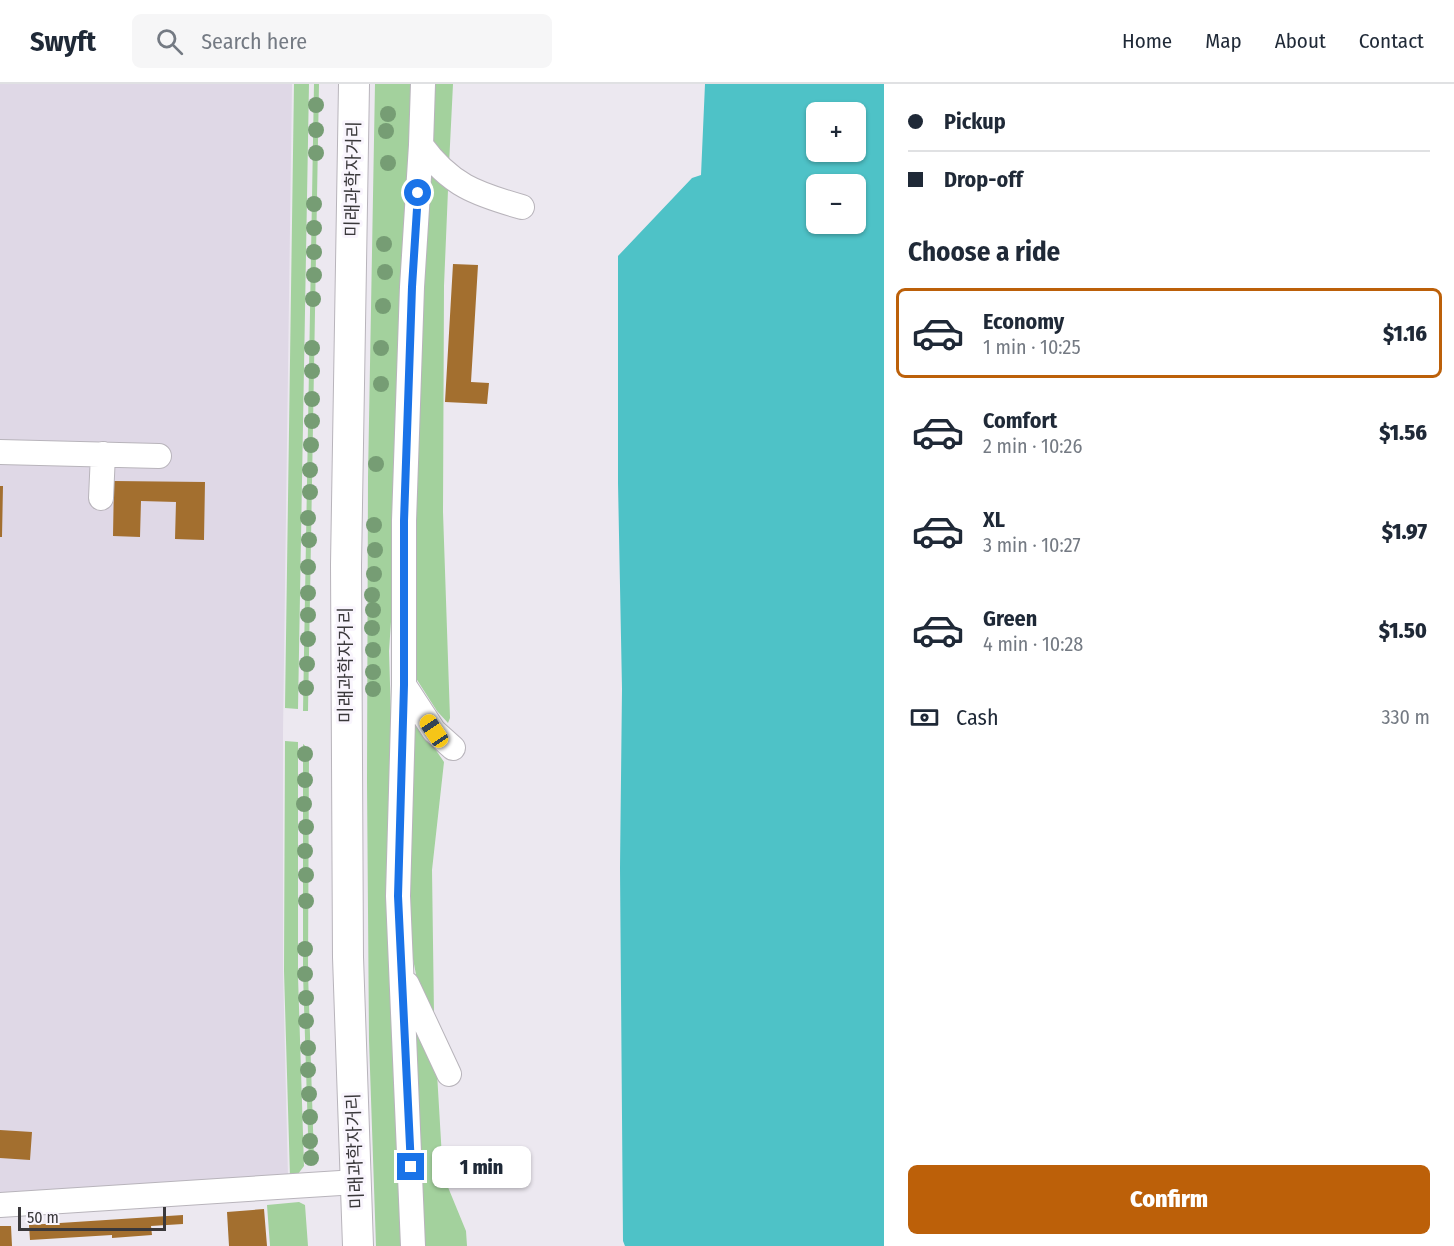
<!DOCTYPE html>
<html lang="en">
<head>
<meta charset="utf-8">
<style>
  body { margin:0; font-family:"Fira Sans Condensed","Noto Sans KR",sans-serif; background:#f6f6f7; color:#1f2937; height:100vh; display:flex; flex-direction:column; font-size:22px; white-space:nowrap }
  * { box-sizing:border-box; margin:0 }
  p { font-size:20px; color:#747a83 }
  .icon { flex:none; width:33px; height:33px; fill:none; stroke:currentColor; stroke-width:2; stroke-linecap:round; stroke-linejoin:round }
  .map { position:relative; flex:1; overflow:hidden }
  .panel { display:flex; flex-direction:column; background:#fff; width:570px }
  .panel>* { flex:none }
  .hud { display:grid; align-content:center; height:132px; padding:0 24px; background:#fff }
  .controls { position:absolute; left:806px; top:18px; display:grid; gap:12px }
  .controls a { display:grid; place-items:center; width:60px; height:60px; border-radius:9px; background:#fff; box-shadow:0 2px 4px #0004; font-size:30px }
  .scale { position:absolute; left:18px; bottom:15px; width:148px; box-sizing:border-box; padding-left:6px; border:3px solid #3a383b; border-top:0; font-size:16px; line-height:21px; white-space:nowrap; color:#3a383b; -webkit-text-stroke:4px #f9f5fd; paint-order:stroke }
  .end { position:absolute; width:27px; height:27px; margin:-14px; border:8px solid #1a73e8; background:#fff; box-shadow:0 0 0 3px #fff }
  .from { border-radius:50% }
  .bubble { position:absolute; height:42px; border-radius:9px; background:#fff; box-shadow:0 2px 4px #0004; font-size:20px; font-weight:800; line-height:42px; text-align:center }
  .car { position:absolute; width:18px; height:36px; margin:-18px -9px; border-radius:8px; box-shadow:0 0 4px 2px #0007; background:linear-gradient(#f5c518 24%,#345 0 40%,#f5c518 0 76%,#345 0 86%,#f5c518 0) }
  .hud b { display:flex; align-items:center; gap:21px; height:57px; font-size:22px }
  .hud b+b { border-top:2px solid #e0e1e3 }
  .hud i { width:15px; height:15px; background:#1f2937 }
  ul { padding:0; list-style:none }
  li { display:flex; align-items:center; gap:18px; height:90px; margin:0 12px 9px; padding:0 12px; border:3px solid transparent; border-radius:9px }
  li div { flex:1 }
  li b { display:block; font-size:22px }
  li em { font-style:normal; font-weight:800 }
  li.active { border-color:#bc6009 }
  li>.icon { width:54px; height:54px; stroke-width:1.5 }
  h2 { padding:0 24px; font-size:27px; line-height:72px }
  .pay { display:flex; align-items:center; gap:15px; height:66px; padding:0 24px; font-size:22px }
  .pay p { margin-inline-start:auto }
  .primary-button { display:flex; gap:12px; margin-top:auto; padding:12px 24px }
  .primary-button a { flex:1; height:69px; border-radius:9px; background:#bc6009; color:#fff; font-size:24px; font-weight:800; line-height:69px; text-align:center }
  header { display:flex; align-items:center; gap:36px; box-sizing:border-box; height:84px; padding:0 30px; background:#fff; border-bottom:2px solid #e0e1e3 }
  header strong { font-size:28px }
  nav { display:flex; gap:33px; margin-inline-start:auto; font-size:21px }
  .search { width:420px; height:54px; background:#f6f6f7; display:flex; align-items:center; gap:15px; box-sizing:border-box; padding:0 21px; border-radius:9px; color:#747a83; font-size:22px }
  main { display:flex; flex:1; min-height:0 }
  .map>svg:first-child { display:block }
  .built { fill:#dfd8e6 }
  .green { fill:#a3d19d }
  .water { fill:#4ec2c7; fill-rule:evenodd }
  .building { fill:#a36f2f }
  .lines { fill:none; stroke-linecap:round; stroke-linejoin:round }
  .minor-casing { stroke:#b8b4bb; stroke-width:26 }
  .major-casing { stroke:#b8b4bb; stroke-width:32 }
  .minor { stroke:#fff; stroke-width:24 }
  .major { stroke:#fff; stroke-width:30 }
  .tree { fill:#769d74 }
  .route { stroke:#1a73e8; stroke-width:8 }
  .labels { text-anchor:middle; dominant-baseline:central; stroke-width:6; stroke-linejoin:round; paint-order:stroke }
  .street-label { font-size:18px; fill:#3a383b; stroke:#f9f5fd }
</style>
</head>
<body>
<header>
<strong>Swyft</strong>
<div class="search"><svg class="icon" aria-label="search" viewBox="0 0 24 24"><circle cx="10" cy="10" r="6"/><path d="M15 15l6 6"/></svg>Search here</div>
<nav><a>Home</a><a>Map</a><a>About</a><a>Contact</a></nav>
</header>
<main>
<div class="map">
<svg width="884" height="1162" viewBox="0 0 884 1162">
  <rect width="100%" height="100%" fill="#ece8f0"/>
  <path class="built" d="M0 0H292L283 648V886L288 1093 0 1112Z"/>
  <path class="green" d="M294 0H309L298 625 285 624Z
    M314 0H319L308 627H303Z
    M375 0H415L398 436 389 567 407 1162H376L369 956 367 697 368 393Z
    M430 0H453L449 81 430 55Z
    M425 82 448 106 444 202 443 428 450 634 448 639 437 627 412 588Z
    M408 625 444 678 432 786 434 931 418 901 406 838Z
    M285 657 298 658V892L304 1082 298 1090 290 1093 284 887Z
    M303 660 309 665 308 889 314 1075 309 1081 303 890Z
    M411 922 437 989 443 1091 466 1147 467 1162H422Z
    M299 1118 305 1121 308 1162H270L267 1121Z"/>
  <path class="water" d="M705 0H884V1162H625L623 1157 620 784 622 605 618 399V172L692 94 701 91ZM816 28H855V68H816ZM816 100H855V140H816Z"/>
  <path class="building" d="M453 180 478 181 471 298 489 299 487 320 445 318Z
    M114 397 205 398 204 456 175 455 176 418 141 417 140 453 113 452Z
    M0 402H3L2 453H0Z
    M0 1046 32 1048 30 1076 0 1074Z
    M264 1125 267 1162H229L227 1128Z
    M183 1131V1140L151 1142 152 1151 112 1154V1151L30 1156 29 1141Z
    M0 1142H11L12 1162H0Z"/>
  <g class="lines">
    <defs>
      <path id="minor" d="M421 61C450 101 476 110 522 123
        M0 368 159 372
        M101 414 103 370
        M404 601 434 647 453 664
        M407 900 449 990
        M0 1121 356 1098
        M413 1162 398 812 404 601V437L412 203 421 61 423 0"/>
      <path id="major" d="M354 0 346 481 348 873 358 1162"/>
    </defs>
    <use href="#minor" class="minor-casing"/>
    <use href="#major" class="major-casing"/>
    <use href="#minor" class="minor"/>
    <use href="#major" class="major"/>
  </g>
  <g class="tree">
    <circle cx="316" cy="21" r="8"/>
    <circle cx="388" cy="30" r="8"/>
    <circle cx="316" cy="46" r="8"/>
    <circle cx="386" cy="47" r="8"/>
    <circle cx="316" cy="69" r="8"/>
    <circle cx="388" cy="79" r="8"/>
    <circle cx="314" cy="120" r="8"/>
    <circle cx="314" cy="144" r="8"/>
    <circle cx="384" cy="160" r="8"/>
    <circle cx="314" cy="168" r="8"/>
    <circle cx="385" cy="188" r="8"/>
    <circle cx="314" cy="191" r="8"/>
    <circle cx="313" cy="215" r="8"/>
    <circle cx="383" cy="222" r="8"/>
    <circle cx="312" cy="264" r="8"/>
    <circle cx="381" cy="264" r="8"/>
    <circle cx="312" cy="287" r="8"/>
    <circle cx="381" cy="300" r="8"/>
    <circle cx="312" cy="315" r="8"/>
    <circle cx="312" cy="337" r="8"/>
    <circle cx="311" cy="361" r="8"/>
    <circle cx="376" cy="380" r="8"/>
    <circle cx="310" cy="386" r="8"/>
    <circle cx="310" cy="408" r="8"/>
    <circle cx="308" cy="434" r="8"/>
    <circle cx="374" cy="441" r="8"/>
    <circle cx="309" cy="456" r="8"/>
    <circle cx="375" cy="466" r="8"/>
    <circle cx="308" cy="483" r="8"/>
    <circle cx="374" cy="490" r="8"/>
    <circle cx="308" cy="509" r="8"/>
    <circle cx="372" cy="511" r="8"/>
    <circle cx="373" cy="526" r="8"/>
    <circle cx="308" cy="531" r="8"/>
    <circle cx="372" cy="544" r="8"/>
    <circle cx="308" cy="555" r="8"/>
    <circle cx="373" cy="566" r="8"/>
    <circle cx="307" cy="580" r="8"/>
    <circle cx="373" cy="588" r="8"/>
    <circle cx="306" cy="604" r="8"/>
    <circle cx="373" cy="605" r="8"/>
    <circle cx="305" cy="670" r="8"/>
    <circle cx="305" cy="696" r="8"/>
    <circle cx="304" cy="720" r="8"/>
    <circle cx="306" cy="743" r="8"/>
    <circle cx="305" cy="767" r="8"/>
    <circle cx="306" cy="791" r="8"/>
    <circle cx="306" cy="817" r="8"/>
    <circle cx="305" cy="865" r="8"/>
    <circle cx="305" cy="890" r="8"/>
    <circle cx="306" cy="914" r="8"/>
    <circle cx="306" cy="937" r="8"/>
    <circle cx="308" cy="964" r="8"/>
    <circle cx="308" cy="986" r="8"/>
    <circle cx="309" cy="1010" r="8"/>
    <circle cx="310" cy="1033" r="8"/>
    <circle cx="310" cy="1057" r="8"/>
    <circle cx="311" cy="1074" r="8"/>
  </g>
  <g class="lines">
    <path class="route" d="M411 1083 398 812 404 601V437L412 203 418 109"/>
  </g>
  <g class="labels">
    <g class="street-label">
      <text transform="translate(353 95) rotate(-89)">미래과학자거리</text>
      <text transform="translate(346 581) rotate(-90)">미래과학자거리</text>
      <text transform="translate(355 1067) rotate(-92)">미래과학자거리</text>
    </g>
  </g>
</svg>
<div class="controls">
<a>+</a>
<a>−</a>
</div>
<div class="scale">50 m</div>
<i class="end from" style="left:418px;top:109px"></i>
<i class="end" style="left:411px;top:1083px"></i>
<div class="bubble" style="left:432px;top:1062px;width:99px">1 min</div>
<i class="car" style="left:434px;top:647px;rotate:326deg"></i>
</div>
<section class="panel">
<div class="hud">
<b><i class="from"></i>Pickup</b>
<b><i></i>Drop-off</b>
</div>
<h2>Choose a ride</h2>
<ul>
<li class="active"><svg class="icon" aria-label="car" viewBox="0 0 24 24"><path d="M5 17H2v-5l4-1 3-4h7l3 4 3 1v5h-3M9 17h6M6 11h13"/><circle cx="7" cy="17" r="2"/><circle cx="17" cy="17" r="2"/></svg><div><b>Economy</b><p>1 min · 10:25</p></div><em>$1.16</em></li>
<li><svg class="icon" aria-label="car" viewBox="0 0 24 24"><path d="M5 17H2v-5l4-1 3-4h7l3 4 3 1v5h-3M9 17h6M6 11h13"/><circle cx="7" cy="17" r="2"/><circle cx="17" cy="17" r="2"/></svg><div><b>Comfort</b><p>2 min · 10:26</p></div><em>$1.56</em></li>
<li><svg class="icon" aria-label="car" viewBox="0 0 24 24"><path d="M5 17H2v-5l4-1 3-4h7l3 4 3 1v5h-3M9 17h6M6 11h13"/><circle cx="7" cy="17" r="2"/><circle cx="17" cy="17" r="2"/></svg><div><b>XL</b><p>3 min · 10:27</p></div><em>$1.97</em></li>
<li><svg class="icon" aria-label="car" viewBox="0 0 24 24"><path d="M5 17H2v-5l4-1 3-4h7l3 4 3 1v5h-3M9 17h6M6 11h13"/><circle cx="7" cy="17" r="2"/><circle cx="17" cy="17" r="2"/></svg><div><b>Green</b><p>4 min · 10:28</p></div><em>$1.50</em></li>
</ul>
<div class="pay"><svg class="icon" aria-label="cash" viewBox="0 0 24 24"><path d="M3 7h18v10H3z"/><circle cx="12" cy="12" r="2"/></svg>Cash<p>330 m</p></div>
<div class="primary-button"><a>Confirm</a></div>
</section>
</main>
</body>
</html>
